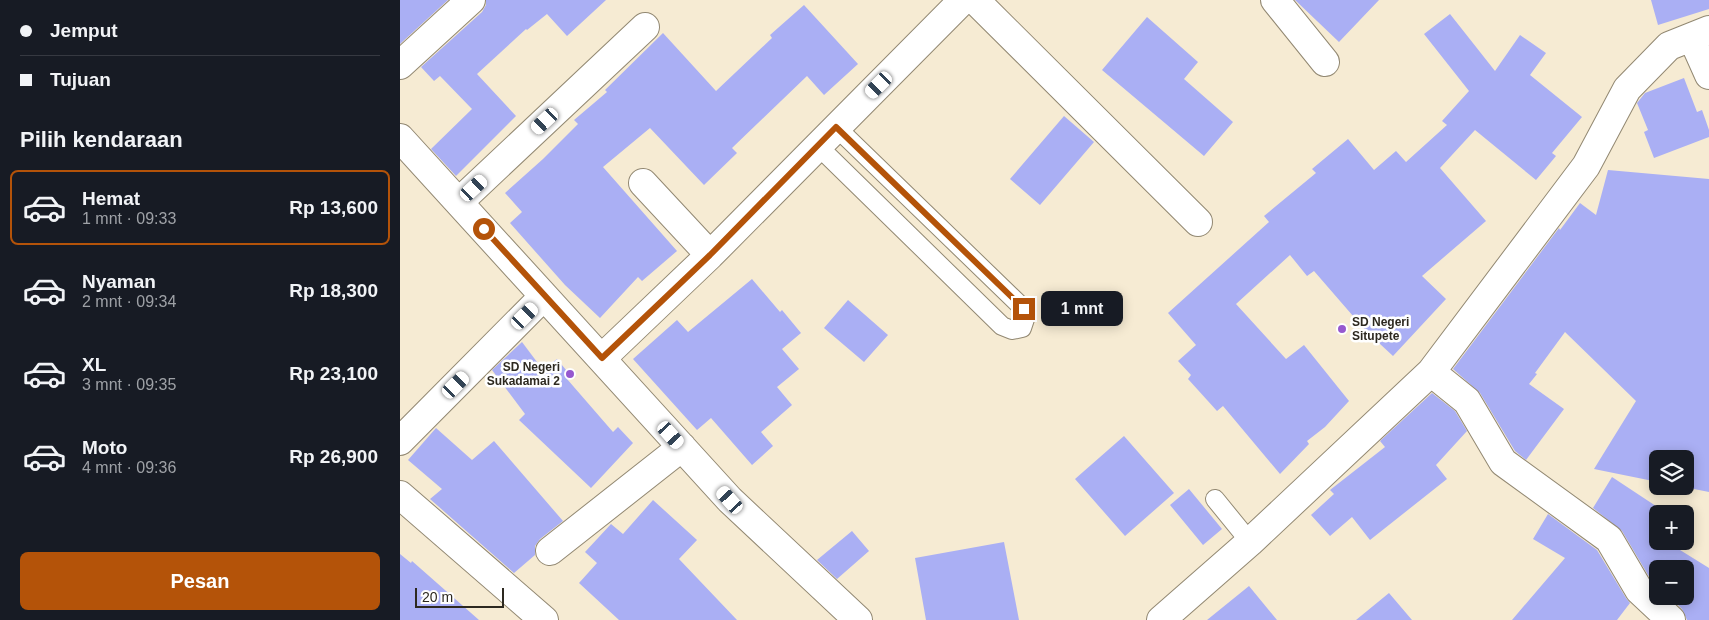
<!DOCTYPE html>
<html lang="id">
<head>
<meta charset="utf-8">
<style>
  body { margin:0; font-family:Helvetica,sans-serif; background:#242831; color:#f1f3f6; height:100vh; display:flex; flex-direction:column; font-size:19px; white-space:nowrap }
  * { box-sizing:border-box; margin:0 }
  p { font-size:16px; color:#9ea1a6 }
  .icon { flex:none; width:28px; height:28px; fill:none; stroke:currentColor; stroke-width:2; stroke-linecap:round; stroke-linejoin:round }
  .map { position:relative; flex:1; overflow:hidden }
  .drawer { display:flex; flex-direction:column; background:#171b24; width:400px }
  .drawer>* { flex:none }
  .banner { display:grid; align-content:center; height:110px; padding:0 20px; background:#171b24 }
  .tools { position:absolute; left:1249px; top:450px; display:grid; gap:10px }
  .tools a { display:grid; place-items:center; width:45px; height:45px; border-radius:8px; background:#171b24; box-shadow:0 2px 12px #0003; font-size:25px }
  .scale { position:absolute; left:15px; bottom:12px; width:89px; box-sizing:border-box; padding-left:5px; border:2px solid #2d2920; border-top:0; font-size:14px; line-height:18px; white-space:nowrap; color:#2d2920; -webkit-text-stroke:4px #fff; paint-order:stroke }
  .end { position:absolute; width:22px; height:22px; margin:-11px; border:6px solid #b45309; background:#fff; box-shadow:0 0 0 2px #fff }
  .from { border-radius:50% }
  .bubble { position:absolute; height:35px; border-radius:8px; background:#171b24; box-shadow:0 2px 12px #0003; font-size:16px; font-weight:700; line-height:35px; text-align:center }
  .car { position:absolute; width:15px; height:30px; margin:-15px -8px; border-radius:6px; box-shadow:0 0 4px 1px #0007; background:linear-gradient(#fff 24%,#345 0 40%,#fff 0 76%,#345 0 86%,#fff 0) }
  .banner b { display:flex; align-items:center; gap:18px; height:48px; font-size:19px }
  .banner b+b { border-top:1px solid #363941 }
  .banner i { width:12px; height:12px; background:#f1f3f6 }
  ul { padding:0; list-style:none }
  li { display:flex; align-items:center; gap:15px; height:75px; margin:0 10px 8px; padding:0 10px; border:2px solid transparent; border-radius:8px }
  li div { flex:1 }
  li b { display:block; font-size:19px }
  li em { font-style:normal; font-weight:700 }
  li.on { border-color:#b45309 }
  li>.icon { width:45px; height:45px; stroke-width:1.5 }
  h2 { padding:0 20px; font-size:22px; line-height:60px }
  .cta { display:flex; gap:10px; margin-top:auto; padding:10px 20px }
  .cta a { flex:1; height:58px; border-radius:8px; background:#b45309; color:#fff; font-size:20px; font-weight:700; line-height:58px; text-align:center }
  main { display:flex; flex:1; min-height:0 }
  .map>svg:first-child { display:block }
  .building { fill:#aaaff4 }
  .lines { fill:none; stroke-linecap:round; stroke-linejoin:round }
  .service-casing { stroke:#928872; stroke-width:20 }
  .minor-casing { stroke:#928872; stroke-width:30 }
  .service { stroke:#fff; stroke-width:18 }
  .minor { stroke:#fff; stroke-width:28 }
  .route { stroke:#b45309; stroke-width:6 }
  .poi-dot { fill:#9658cf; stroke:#fff; stroke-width:2 }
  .labels { text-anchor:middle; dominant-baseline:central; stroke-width:5; stroke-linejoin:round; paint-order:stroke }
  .poi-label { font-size:12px; font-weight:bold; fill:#2d2920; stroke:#fff; text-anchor:start }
</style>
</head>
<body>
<main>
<section class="drawer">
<div class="banner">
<b><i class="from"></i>Jemput</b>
<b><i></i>Tujuan</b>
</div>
<h2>Pilih kendaraan</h2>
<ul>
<li class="on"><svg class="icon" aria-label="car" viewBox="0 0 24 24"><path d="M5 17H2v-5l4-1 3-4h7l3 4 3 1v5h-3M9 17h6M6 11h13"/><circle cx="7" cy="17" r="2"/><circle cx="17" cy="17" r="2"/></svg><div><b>Hemat</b><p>1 mnt · 09:33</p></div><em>Rp 13,600</em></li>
<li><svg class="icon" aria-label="car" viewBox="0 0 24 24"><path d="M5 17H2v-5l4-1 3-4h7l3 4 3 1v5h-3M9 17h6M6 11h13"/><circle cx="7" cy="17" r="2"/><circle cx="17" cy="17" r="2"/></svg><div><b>Nyaman</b><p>2 mnt · 09:34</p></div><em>Rp 18,300</em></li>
<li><svg class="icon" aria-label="car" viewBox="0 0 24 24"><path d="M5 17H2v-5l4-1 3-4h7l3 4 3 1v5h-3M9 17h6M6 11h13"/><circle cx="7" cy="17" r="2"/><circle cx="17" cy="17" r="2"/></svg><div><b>XL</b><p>3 mnt · 09:35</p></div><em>Rp 23,100</em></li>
<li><svg class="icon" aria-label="car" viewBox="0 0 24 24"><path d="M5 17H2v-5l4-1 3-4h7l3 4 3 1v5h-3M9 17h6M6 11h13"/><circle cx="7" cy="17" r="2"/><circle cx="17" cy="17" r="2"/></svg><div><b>Moto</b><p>4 mnt · 09:36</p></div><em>Rp 26,900</em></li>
</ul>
<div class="cta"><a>Pesan</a></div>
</section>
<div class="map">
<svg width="1309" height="620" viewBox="0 0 1309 620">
  <rect width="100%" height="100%" fill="#f6ebd3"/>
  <path class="building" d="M0 0H48L0 44Z
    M86 0H206L167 36 147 14 127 30 126 29 77 74 116 116 56 176 31 149 72 109 40 76 34 81 21 67 82 12 86 5Z
    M895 0H979L939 42Z
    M1251 0H1309V9L1258 25Z
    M404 5 458 64 424 95 407 76 332 148 337 153 304 185 250 128 203 167 277 251 242 281 238 277 200 318 165 285 110 223 122 212 105 193 143 159 178 124 174 120 207 92 205 90 263 33 316 91 372 38 370 35Z
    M1050 14 1095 71 1120 35 1146 53 1130 75 1182 117 1152 153 1156 156 1136 180 1075 130 1040 168 1086 221 1022 276 1046 299 993 356 966 331 914 271 907 276 890 255 836 304 886 359 904 345 949 401 925 427 907 441 909 444 880 474 823 406 817 411 788 379 791 375 778 361 796 345 768 313 869 222 864 216 916 173 912 169 948 139 974 170 996 151 1006 162 1047 125 1042 121 1069 91 1024 34Z
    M747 17 798 62 784 79 833 122 804 156 702 70Z
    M1284 78 1297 112 1302 110 1309 130V137L1254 158 1244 132 1248 130 1237 103 1245 93Z
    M664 116 694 142 640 205 610 179Z
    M1208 170 1309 179V492L1279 486H1285V459H1258V482L1194 469 1236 401 1165 332 1135 373 1137 374 1129 384 1164 409 1126 460 1115 451 1080 393 1053 369 1159 228 1160 230 1180 203 1196 215Z
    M352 279 380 312 382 310 401 333 382 349 399 369 377 387 392 405 361 432 373 446 352 465 311 418 297 430 233 359 277 320 288 332Z
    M448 300 488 335 464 362 424 328Z
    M122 342 143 370 157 359 171 376 167 379 213 432 218 427 233 443 191 488 119 420 125 414 92 370Z
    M1032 393 1055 411 1067 431 1036 465 1047 479 970 540 952 517 930 536 911 515 934 494 930 490 985 447 980 441Z
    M36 428 72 460 94 441 163 521 140 539 135 546V555L114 573 30 499 42 489 8 460Z
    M724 436 774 493 725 536 675 479Z
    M1212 477 1268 514H1258V541H1285V525L1293 530 1280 550 1309 568V620H1287L1282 609 1269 596H1285V569H1258V586L1251 580 1222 531 1193 508Z
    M789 489 822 529 803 545 770 505Z
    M253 500 297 540 279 559 337 620H219L179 583 197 563 185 552 211 524 223 534Z
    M1148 514 1197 550 1226 598 1230 603 1217 620H1112L1165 558 1133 539Z
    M452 531 469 551 437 579 417 560Z
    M604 542 619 620H526L515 558Z
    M0 554 11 563 12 561 79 620H0Z
    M849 586 877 620H807Z
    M989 593 1012 620H956Z"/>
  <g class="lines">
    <defs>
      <path id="service" d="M418 146 602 326 612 330 622 328 625 319 624 309 436 127
        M815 499 850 542"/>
      <path id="minor" d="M575 0 798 222
        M875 0 925 62
        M1292 37 1309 75
        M0 65 71 0
        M0 138 330 500 458 620
        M243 183 310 255
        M59 202 245 27
        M202 358 310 255 563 0
        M1031 372 1067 401 1103 462 1209 539 1239 590 1271 620
        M0 441 144 296
        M0 495 144 620
        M150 551 282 447
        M761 620 850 542 1031 372 1186 166 1227 89 1269 46 1309 30"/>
    </defs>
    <use href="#service" class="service-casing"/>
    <use href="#minor" class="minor-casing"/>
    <use href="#service" class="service"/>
    <use href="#minor" class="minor"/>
  </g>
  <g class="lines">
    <path class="route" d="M84 229 202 358 310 255 436 127 624 309"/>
  </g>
  <g class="poi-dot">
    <circle cx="942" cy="329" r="5"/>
    <circle cx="170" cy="374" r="5"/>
  </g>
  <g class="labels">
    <g class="poi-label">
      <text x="952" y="322">SD Negeri<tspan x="952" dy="14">Situpete</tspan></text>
      <text x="160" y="367" text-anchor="end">SD Negeri<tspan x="160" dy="14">Sukadamai 2</tspan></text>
    </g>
  </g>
</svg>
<div class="tools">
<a><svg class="icon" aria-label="layers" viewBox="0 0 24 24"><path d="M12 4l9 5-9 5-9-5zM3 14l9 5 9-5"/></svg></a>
<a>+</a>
<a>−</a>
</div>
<div class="scale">20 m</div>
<i class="end from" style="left:84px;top:229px"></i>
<i class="end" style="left:624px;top:309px"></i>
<div class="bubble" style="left:641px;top:291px;width:82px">1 mnt</div>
<i class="car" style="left:479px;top:85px;rotate:225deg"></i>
<i class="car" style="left:145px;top:121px;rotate:227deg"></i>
<i class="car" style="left:74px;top:188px;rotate:47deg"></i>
<i class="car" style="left:125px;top:316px;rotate:45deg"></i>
<i class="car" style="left:56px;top:385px;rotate:45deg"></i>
<i class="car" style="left:271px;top:435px;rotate:138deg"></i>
<i class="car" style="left:330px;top:500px;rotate:318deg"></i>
</div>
</main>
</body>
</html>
